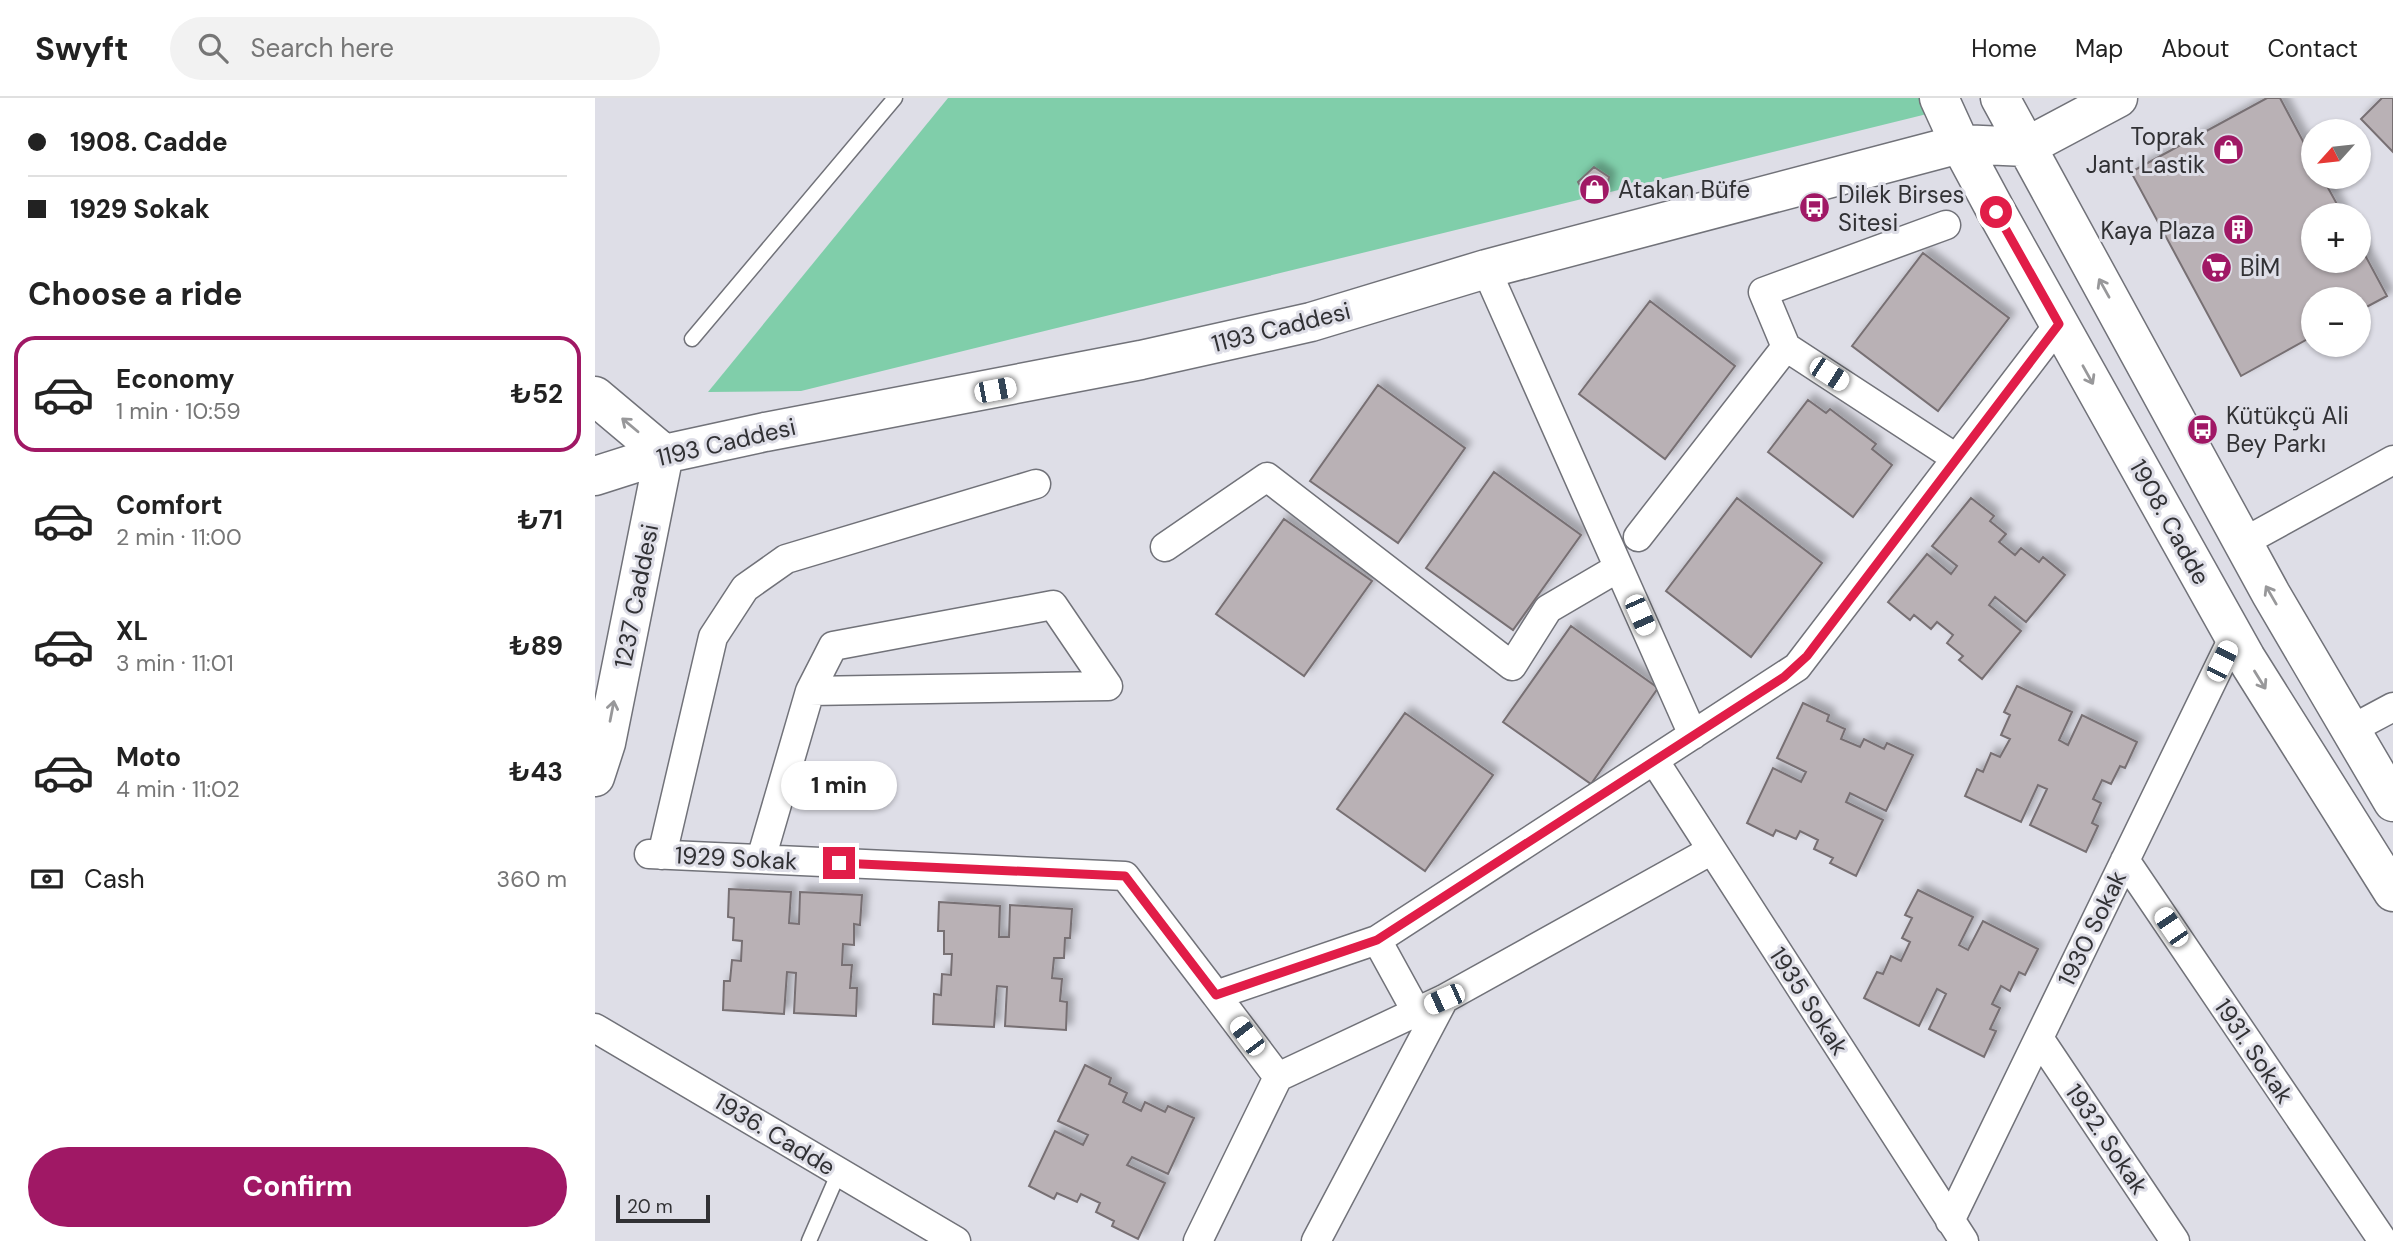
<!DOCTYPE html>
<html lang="en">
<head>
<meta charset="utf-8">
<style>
  body { margin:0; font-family:"DM Sans",sans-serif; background:#f2f2f2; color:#222; height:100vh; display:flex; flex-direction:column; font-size:26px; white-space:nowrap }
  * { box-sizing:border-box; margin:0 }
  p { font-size:23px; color:#767676 }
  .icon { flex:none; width:38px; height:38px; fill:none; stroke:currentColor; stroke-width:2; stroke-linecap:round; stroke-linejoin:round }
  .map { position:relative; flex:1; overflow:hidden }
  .side { display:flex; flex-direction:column; background:#fff; width:595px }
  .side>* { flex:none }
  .banner { display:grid; align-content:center; height:154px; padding:0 28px; background:#fff }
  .needle { width:46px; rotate:243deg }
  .buttons { position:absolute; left:1706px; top:21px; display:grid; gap:14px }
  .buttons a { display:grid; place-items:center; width:70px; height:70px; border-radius:50%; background:#fff; box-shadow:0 2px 5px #0004; font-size:35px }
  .scale { position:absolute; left:21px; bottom:18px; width:94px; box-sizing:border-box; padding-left:7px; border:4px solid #313134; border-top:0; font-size:19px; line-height:24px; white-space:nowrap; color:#313134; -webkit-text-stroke:5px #dedee7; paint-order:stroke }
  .end { position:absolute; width:32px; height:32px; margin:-16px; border:9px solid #e11d48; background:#fff; box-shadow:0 0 0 4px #fff }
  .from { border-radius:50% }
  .bubble { position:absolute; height:49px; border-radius:24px; background:#fff; box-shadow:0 2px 5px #0004; font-size:23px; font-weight:700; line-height:49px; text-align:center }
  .car { position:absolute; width:21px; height:42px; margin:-21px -10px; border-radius:9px; box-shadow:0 0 5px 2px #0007; background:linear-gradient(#fff 24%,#345 0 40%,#fff 0 76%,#345 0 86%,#fff 0) }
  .banner b { display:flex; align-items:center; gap:24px; height:66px; font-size:26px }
  .banner b+b { border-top:2px solid #e0e0e0 }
  .banner i { width:18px; height:18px; background:#222 }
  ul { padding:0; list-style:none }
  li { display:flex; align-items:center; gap:21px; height:116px; margin:0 14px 10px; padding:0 14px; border:4px solid transparent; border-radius:21px }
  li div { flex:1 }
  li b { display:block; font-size:26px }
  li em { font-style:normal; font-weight:700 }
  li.active { border-color:#a01865 }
  li>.icon { width:63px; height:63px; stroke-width:1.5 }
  h2 { padding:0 28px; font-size:32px; line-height:84px }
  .pay { display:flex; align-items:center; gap:18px; height:77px; padding:0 28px; font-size:26px }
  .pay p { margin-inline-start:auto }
  .primary-button { display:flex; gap:14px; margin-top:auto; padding:14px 28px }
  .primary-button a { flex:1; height:80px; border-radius:42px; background:#a01865; color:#fff; font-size:28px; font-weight:700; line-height:80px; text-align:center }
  header { display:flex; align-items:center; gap:42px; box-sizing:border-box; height:98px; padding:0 35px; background:#fff; border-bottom:2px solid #e0e0e0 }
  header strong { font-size:33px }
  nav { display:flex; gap:38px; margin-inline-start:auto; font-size:24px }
  .search { width:490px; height:63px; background:#f2f2f2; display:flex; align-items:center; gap:18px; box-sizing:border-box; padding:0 24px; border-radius:38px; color:#767676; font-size:26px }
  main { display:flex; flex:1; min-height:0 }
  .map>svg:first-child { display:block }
  .park { fill:#80ceaa }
  .building { fill:#b9b1b5; stroke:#776f73; stroke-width:2; filter:url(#shadow) }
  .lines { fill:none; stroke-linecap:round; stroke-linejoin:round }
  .lane-casing { stroke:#717279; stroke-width:17 }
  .street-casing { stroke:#717279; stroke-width:31 }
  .secondary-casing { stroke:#717279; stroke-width:41 }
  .lane { stroke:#fff; stroke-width:14 }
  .street { stroke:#fff; stroke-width:28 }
  .secondary { stroke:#fff; stroke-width:38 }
  .oneway { stroke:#98989a }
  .route { stroke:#e11d48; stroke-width:9 }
  .labels { text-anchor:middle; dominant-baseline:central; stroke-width:6; stroke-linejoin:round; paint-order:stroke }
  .poi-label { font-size:24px; fill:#313134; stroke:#dedee7; text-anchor:start }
  .street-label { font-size:24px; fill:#313134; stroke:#dedee7 }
</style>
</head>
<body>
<header>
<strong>Swyft</strong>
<div class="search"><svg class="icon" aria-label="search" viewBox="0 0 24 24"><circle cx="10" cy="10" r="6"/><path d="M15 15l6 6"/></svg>Search here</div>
<nav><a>Home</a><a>Map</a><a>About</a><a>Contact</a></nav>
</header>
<main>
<section class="side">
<div class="banner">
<b><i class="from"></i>1908. Cadde</b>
<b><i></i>1929 Sokak</b>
</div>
<h2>Choose a ride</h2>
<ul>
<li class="active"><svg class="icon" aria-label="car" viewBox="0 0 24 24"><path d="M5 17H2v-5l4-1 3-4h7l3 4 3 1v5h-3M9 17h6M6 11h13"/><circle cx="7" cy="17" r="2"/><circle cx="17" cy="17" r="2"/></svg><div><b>Economy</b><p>1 min · 10:59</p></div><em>₺52</em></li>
<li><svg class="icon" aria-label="car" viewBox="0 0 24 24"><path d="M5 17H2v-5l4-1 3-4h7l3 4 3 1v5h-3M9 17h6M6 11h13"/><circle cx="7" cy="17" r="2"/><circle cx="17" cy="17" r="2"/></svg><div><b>Comfort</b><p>2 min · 11:00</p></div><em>₺71</em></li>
<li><svg class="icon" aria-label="car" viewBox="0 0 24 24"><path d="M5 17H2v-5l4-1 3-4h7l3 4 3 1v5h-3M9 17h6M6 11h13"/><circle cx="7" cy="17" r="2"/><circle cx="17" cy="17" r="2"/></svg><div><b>XL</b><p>3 min · 11:01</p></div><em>₺89</em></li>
<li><svg class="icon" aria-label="car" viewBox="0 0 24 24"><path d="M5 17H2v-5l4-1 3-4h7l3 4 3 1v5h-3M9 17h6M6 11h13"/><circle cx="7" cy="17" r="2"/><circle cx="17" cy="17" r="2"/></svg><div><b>Moto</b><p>4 min · 11:02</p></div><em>₺43</em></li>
</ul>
<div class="pay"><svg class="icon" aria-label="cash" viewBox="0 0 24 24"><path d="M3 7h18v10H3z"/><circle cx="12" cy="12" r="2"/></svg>Cash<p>360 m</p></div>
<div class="primary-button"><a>Confirm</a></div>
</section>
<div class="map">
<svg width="1798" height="1143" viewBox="0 0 1798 1143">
  <defs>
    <filter id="shadow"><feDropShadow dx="6" dy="-6" stdDeviation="3.5" flood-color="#0004"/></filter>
  </defs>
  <rect width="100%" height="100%" fill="#dedee7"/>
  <path class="park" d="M353 0H1324L1332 16 206 293 113 294Z"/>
  <path class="building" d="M1672 0H1685L1718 62V79H1727L1748 117H1718V163H1764V146L1792 198 1764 213V201H1718V238L1646 278 1536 74Z
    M1787 0H1798V54L1766 21Z
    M999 69 1014 79 1011 98 992 101 983 84Z
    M1328 155 1414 220 1343 313 1257 248Z
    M1055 203 1140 268 1070 361 984 296Z
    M783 287 870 350 803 445 715 383Z
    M1213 302 1231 315 1235 311 1281 346 1277 351 1297 367 1258 419 1173 354Z
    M899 374 986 437 918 532 831 470Z
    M1142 400 1227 465 1156 559 1071 493Z
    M1376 400 1399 418 1395 423 1411 436 1404 444 1420 457 1426 450 1444 464 1448 459 1470 477 1431 524 1400 499 1394 507 1426 533 1387 581 1364 562 1368 558 1352 545 1358 537 1342 524 1336 531 1319 517 1315 522 1293 504 1332 456 1356 476 1362 468 1337 448Z
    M689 421 777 483 709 578 621 516Z
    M976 528 1063 590 996 686 908 624Z
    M1422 588 1477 614 1464 642 1473 647 1487 617 1542 644 1530 670 1525 668 1516 686 1507 682 1498 701 1506 705 1497 725 1503 728 1491 754 1435 727 1452 691 1443 687 1426 724 1370 698 1382 671 1388 674 1396 655 1405 659 1415 641 1406 637 1415 617 1409 614Z
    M1208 605 1234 617 1232 623 1250 631 1246 641 1265 649 1269 641 1289 651 1292 645 1318 657 1291 713 1255 695 1251 704 1288 722 1261 778 1235 765 1238 760 1219 751 1223 742 1205 733 1201 741 1181 732 1178 738 1152 725 1178 670 1206 684 1211 674 1182 660Z
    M810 615 898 677 830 773 742 711Z
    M134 791 196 794 194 825 204 826 205 794 267 797 265 827 259 826V847L248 846 247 867H257L255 890H262L261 918 199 915 201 875 192 874 189 916 128 912 129 883H135L137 862 146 863 147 843 138 842 139 820 133 819Z
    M1323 792 1378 819 1364 847 1373 852 1388 823 1443 851 1430 877 1424 874 1415 893 1406 888 1397 906 1405 910 1395 931 1401 933 1389 959 1334 931 1351 896 1342 891 1324 928 1269 900 1282 874 1288 876 1296 858 1306 863 1315 844 1307 840 1317 820 1310 817Z
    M344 804 405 808 404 839H414L415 807 477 811 475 840H470L469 860H459L457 880 467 881 465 903 472 904 471 932 410 928 412 889 402 888 399 929 338 926 339 896 346 897 347 876 356 877 357 856H349V833H343Z
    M490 967 516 980 514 986 532 995 528 1004 546 1013 550 1004 570 1014 573 1008 599 1020 573 1076 537 1059 532 1067 570 1085 543 1141 517 1128 519 1123 501 1114 505 1105 486 1096 482 1104 462 1095 459 1101 434 1088 460 1033 488 1047 493 1037 463 1023Z"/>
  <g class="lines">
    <defs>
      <path id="lane" d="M97 241 300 0
        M214 1143 244 1074"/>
      <path id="street" d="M891 171 1098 637
        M1191 249 1168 194 1351 127
        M1043 439 1191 249 1361 360
        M1647 445 1798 362
        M570 449 672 379 917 568 953 511 1023 470
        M1755 632 1798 609
        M1059 662 1369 1143
        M54 756 530 778 621 897 782 842 1202 569 1464 226
        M67 757 118 539 150 490 191 461 441 386
        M166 761 215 593 513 588 458 507 238 548 215 593
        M1530 762 1788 1143
        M782 842 821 913
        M621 897 683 979
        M0 930 361 1143
        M1444 940 1580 1143
        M1355 1123 1639 538
        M603 1143 683 979 849 901 1117 752
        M721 1143 849 901"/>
      <path id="secondary" d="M1344 0 1365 46 1401 113 1651 560 1798 794
        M1405 0 1676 496 1798 704
        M0 298 69 356
        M0 378 69 356 170 334 546 262 716 224 891 171 1365 46 1431 49 1523 0
        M0 679 11 645 69 356"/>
    </defs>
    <use href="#lane" class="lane-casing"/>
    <use href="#street" class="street-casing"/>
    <use href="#secondary" class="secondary-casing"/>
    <use href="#lane" class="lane"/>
    <use href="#street" class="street"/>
    <use href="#secondary" class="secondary"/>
  </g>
  <defs><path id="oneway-shaft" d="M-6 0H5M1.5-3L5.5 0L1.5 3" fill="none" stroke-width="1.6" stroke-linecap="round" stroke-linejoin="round" transform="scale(1.75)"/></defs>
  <g class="oneway">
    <use href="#oneway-shaft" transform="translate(1509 190) rotate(-119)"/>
    <use href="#oneway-shaft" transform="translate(1493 277) rotate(61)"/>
    <use href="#oneway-shaft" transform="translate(35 327) rotate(-140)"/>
    <use href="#oneway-shaft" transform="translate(1676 497) rotate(-120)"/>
    <use href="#oneway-shaft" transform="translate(1665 582) rotate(58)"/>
    <use href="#oneway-shaft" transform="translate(17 613) rotate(-79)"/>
  </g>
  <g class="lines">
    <path class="route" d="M244 765 530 778 621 897 782 842 1189 579 1212 558 1464 226 1401 114"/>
  </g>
  <defs>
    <symbol id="shop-disc" viewBox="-11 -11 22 22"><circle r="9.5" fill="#a01865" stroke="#dedee7"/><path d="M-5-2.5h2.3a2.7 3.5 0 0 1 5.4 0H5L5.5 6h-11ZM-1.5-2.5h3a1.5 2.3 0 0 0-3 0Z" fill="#fff"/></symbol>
    <symbol id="bus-disc" viewBox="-11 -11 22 22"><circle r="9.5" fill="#a01865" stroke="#dedee7"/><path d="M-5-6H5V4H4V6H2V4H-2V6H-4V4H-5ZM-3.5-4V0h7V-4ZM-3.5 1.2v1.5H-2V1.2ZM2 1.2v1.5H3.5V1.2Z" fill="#fff"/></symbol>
    <symbol id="building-disc" viewBox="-11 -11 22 22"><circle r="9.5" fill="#a01865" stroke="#dedee7"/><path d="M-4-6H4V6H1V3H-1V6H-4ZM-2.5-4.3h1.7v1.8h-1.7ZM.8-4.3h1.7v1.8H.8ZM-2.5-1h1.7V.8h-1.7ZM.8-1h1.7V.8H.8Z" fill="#fff"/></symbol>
    <symbol id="supermarket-disc" viewBox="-11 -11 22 22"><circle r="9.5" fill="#a01865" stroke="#dedee7"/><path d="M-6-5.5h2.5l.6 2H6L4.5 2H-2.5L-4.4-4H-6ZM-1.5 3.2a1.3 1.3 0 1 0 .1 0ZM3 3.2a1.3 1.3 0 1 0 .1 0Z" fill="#fff"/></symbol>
  </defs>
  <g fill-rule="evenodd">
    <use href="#shop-disc" x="1616" y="34" width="35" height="35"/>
    <use href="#shop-disc" x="982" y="74" width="35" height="35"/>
    <use href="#bus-disc" x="1202" y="92" width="35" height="35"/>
    <use href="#building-disc" x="1626" y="114" width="35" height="35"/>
    <use href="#supermarket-disc" x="1604" y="152" width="35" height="35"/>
    <use href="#bus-disc" x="1590" y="314" width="35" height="35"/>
  </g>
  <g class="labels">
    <g class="poi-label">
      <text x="1610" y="38" text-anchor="end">Toprak<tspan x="1610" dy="28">Jant Lastik</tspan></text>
      <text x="1023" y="91">Atakan Büfe</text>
      <text x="1243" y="96">Dilek Birses<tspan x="1243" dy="28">Sitesi</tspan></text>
      <text x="1620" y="132" text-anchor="end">Kaya Plaza</text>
      <text x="1645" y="169">BİM</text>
      <text x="1631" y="317">Kütükçü Ali<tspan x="1631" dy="28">Bey Parkı</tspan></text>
    </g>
    <g class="street-label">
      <text transform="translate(686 229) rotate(-14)">1193 Caddesi</text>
      <text transform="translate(131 344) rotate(-13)">1193 Caddesi</text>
      <text transform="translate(1575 424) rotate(61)">1908. Cadde</text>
      <text transform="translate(41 498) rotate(-79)">1237 Caddesi</text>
      <text transform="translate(141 760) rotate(3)">1929 Sokak</text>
      <text transform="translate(1497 830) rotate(-64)">1930 Sokak</text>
      <text transform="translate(1214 903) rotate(57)">1935 Sokak</text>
      <text transform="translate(1659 953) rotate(56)">1931. Sokak</text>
      <text transform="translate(180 1036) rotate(31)">1936. Cadde</text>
      <text transform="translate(1512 1041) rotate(56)">1932. Sokak</text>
    </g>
  </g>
</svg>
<div class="buttons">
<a><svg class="needle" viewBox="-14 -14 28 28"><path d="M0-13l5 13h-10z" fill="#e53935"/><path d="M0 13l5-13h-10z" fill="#767676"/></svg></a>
<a>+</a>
<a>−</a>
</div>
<div class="scale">20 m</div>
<i class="end from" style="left:1401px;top:114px"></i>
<i class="end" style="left:244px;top:765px"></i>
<div class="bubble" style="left:186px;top:663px;width:116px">1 min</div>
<i class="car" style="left:1234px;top:276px;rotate:123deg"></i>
<i class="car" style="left:400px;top:292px;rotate:79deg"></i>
<i class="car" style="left:1045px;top:517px;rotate:156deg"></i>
<i class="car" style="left:1627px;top:563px;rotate:26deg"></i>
<i class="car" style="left:1576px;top:829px;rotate:326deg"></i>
<i class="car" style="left:849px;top:901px;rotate:246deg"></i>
<i class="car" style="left:652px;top:938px;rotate:323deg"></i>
</div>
</main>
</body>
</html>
